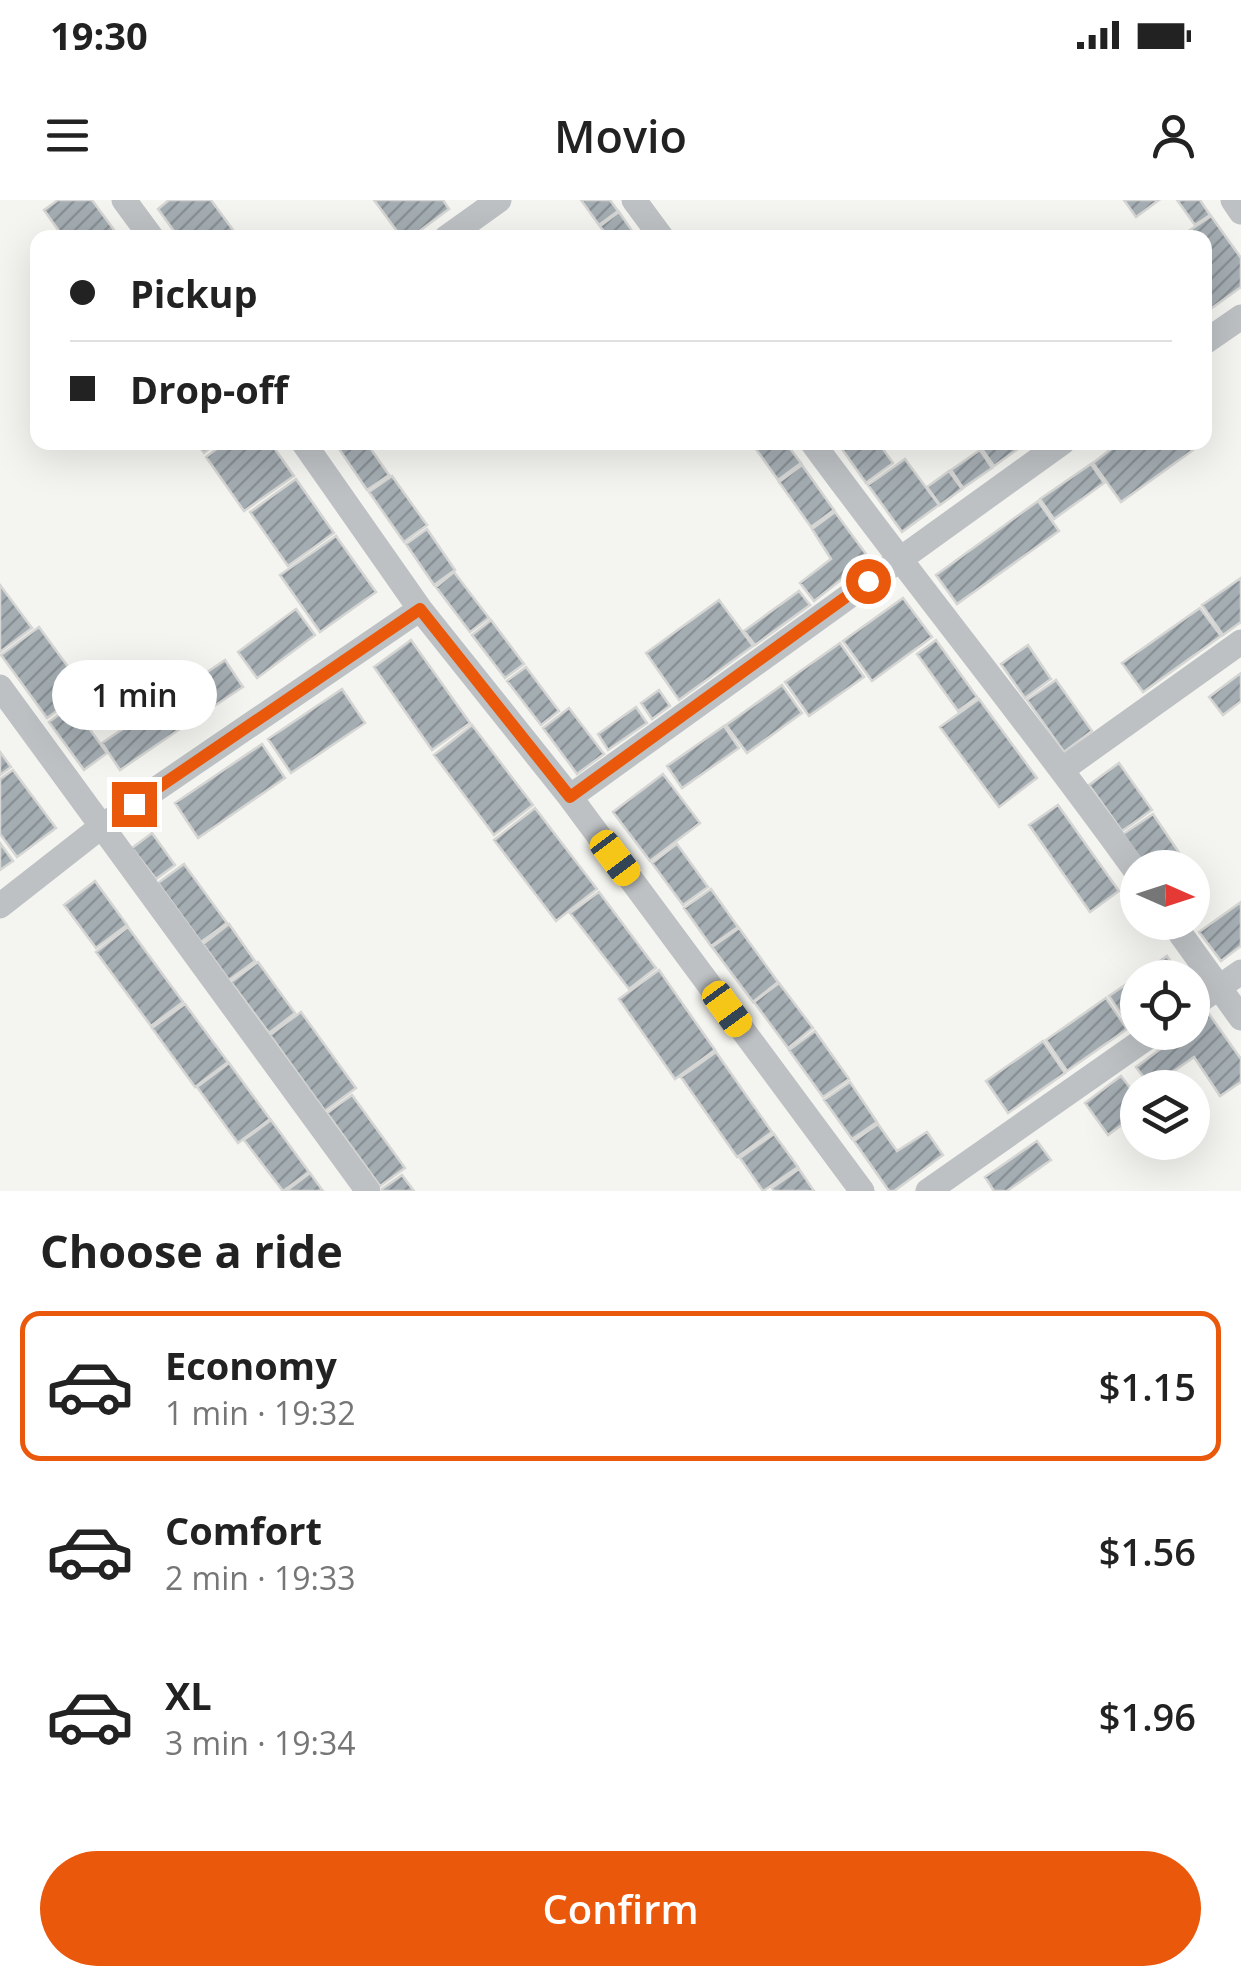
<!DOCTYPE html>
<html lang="en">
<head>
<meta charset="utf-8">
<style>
  body { margin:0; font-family:"Open Sans",sans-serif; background:#f6f6f6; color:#222; height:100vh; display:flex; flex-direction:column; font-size:38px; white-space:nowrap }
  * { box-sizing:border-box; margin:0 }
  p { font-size:32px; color:#767676 }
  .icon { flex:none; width:55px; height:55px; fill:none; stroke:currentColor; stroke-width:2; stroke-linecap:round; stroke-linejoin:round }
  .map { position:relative; height:991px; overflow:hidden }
  .details { display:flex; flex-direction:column; background:#fff; flex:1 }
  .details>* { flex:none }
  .top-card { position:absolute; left:30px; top:30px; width:1182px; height:220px; border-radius:20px; box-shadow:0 10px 40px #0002; display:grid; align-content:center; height:220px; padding:0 40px; background:#fff }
  .needle { width:65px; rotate:93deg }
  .buttons { position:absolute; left:1120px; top:650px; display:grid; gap:20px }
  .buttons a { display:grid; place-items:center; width:90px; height:90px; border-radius:50%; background:#fff; box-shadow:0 10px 40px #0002; font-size:50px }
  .end { position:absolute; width:45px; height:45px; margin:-22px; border:12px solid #ea580c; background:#fff; box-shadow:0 0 0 5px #fff }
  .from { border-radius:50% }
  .bubble { position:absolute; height:70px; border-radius:35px; background:#fff; box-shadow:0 10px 40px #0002; font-size:32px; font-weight:600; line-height:70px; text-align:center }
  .car { position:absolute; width:30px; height:60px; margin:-30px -15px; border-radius:12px; box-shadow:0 0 8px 2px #0007; background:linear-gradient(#f5c518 24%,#345 0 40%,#f5c518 0 76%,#345 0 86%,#f5c518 0) }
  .top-card b { display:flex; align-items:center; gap:35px; height:95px; font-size:38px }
  .top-card b+b { border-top:2px solid #e0e0e0 }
  .top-card i { width:25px; height:25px; background:#222 }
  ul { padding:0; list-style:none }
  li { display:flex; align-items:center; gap:30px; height:150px; margin:0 20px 15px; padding:0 20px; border:5px solid transparent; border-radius:20px }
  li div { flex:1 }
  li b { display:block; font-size:38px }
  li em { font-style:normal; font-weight:600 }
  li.on { border-color:#ea580c }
  li>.icon { width:90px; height:90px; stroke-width:1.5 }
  h2 { padding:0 40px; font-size:45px; line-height:120px }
  .action { display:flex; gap:20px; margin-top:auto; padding:20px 40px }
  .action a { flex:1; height:115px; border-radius:60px; background:#ea580c; color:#fff; font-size:40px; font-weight:600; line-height:115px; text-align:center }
  .status { display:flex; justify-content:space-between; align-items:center; height:70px; padding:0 50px; background:#fff; direction:ltr }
  .status svg { height:28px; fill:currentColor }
  header { display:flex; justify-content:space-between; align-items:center; height:130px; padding:0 40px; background:#fff; font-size:45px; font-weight:600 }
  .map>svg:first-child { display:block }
  .building { fill:url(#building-hatch); stroke:#d5d5d3; stroke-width:2.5 }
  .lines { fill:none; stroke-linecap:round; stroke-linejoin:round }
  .minor { stroke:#bdc1c4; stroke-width:25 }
  .route { stroke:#ea580c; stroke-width:12 }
</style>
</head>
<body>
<div class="status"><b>19:30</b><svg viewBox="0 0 49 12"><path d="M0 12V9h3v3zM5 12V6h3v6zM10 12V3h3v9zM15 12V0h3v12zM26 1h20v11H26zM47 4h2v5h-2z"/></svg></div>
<header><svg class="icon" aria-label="menu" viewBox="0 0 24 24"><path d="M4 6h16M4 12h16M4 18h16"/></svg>Movio<svg class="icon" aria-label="person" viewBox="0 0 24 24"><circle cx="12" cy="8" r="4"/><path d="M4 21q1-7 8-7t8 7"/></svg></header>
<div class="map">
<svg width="1241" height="991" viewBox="0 0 1241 991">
  <defs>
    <pattern id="building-hatch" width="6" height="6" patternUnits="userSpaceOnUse" patternTransform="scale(2.5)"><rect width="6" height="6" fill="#a4adb2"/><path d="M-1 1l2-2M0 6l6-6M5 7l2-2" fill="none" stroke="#899196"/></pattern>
  </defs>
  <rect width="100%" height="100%" fill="#f4f4f0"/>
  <path class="building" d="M58 0H92L120 38H64L44 10Z
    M169 0H211L239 38H179L158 9Z
    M374 0H443L449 9 410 38H402Z
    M581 0H610L618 11 599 25Z
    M1124 0H1159L1136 17Z
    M1177 0H1200L1210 15 1195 25Z
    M619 12 637 38H608L600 26Z
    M1211 16 1241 58V87L1205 113V73L1208 71 1205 67V38H1186L1184 34Z
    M196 242H217L204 253Z
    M226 242H270L294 276 244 311 206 257Z
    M366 242 389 275 367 290 335 243Z
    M751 242H785L801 263 778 280Z
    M837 242H878L893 263 866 283Z
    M991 242H1024L1025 244 994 266 982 249Z
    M1120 242H1198L1200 245 1121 302 1093 263Z
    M980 250 992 268 963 288 951 270Z
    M905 259 939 305 902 332 868 285Z
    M1091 264 1104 283 1054 319 1040 299Z
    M802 265 834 310 811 327 779 282Z
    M949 271 962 289 940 305 927 287Z
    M392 276 427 325 404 342 369 292Z
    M296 279 334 333 288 366 250 312Z
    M1038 301 1059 331 957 404 936 375Z
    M835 312 869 358 814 401 800 383 831 359 812 329Z
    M427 329 455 370 434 385 406 344Z
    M336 336 376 392 320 432 280 375Z
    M454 372 489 418 470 432 436 387Z
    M1241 378V422L1223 435 1202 405Z
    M0 385 32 428 0 452Z
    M799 391 810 405 755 445 744 431Z
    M903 398 932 437 872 481 843 441Z
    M719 400 753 446 679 500 646 453Z
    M1200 408 1221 436 1143 492 1122 463Z
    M296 409 315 435 257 478 238 452Z
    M491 420 524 464 505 478 472 435Z
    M39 427 85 490 47 518 1 455Z
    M411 440 470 523 432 550 374 467Z
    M936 440 977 497 958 511 917 454Z
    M840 443 864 477 809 516 785 482Z
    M1028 445 1051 479 1025 498 1001 464Z
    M225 460 243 487 184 526 166 500Z
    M526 467 559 511 541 525 507 481Z
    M1241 473V501L1223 515 1209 497Z
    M1056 480 1092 531 1064 552 1027 500Z
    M782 485 802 513 747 553 726 525Z
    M342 489 365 523 291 573 268 539Z
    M659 490 670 506 652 519 641 503Z
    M979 499 1037 578 999 607 940 527Z
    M162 502 180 529 120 570 102 543Z
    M72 505 107 553 84 570 49 522Z
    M636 507 647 523 608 550 598 534Z
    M569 508 604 554 577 574 543 528Z
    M472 525 533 605 494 635 434 555Z
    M724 526 739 548 682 588 667 566Z
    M262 544 285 578 198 638 175 603Z
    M0 552 11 567 0 575Z
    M1119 563 1152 610 1122 631 1089 585Z
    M13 570 56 628 17 657 0 634V579Z
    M663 574 700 623 650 661 613 612Z
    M1058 605 1119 691 1090 712 1029 625Z
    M535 608 597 689 556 721 494 640Z
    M1153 614 1184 660 1172 668H1146L1123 634Z
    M152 633 175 665 156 679 132 648Z
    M0 643 13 661 0 670Z
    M677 644 708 687 683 705 652 663Z
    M184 664 227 723 201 742 158 683Z
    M95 681 127 725 96 748 64 705Z
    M711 689 738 727 711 746 684 708Z
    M599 692 656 768 629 789 570 713Z
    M1241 702V746L1221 761 1199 732Z
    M229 724 255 761 229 780 203 744Z
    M128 727 183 802 151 826 96 752Z
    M739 728 778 782 753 802 712 747Z
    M1167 756 1182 778H1138V822L1130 827 1109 796Z
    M258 762 295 813 269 833 231 782Z
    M659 770 715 850 675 879 619 799Z
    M779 783 813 828 788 848 754 802Z
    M1106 798 1127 829 1067 871 1046 840Z
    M185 804 228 862 195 887 152 828Z
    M301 812 356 888 325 911 270 835Z
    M1209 814 1241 859V882L1220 896 1194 857 1151 887 1136 867 1184 832H1192V826Z
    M815 831 849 879 823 897 789 850Z
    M1043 841 1065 873 1008 913 986 881Z
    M716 852 772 932 737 957 681 877Z
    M229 863 270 919 238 943 197 887Z
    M1121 876 1138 898V913L1108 935 1085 903Z
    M850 882 877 922 852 939 824 900Z
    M352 895 405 968 380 986 327 913Z
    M271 920 309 972 283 991 244 940Z
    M878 924 897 951 927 932 943 955 894 991H889L854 941Z
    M774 934 798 967 763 991 740 958Z
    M1037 941 1051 960 1007 991H994L985 977Z
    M799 969 814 991H774L772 988Z
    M310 973 323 991H286Z
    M402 975 414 991H383L382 989Z"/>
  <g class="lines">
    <path class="minor" d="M124 0 152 38
      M634 0 662 38
      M1233 0 1241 12
      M446 38 499 0
      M1205 142 1241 117
      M303 242 420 409 570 597 862 991
      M812 242C919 388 1033 527 1138 674
      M0 487 368 991
      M1063 569 1241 442
      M570 597 1063 242
      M0 706 102 626 420 409
      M1172 722 1241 818
      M1192 806 1241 772
      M928 991 1155 832"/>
  </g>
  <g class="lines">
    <path class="route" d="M134 604 420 409 570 597 868 381"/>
  </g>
</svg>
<div class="buttons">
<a><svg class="needle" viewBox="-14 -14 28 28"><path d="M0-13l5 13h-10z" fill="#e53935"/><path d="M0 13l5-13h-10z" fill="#767676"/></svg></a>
<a><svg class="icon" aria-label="locate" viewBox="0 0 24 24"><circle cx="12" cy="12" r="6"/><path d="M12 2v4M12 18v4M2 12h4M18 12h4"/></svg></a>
<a><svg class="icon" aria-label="layers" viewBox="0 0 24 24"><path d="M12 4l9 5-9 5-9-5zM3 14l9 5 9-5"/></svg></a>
</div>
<i class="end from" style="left:868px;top:381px"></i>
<i class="end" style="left:134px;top:604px"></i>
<div class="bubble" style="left:52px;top:460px;width:165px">1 min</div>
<i class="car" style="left:615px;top:658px;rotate:143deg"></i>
<i class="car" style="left:727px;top:809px;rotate:144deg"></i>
<div class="top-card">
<b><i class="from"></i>Pickup</b>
<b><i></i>Drop-off</b>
</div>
</div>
<section class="details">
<h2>Choose a ride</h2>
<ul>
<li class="on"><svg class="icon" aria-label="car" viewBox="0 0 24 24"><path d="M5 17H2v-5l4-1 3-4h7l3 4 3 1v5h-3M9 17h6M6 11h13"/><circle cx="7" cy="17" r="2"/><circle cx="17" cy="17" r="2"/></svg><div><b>Economy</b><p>1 min · 19:32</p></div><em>$1.15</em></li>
<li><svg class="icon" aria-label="car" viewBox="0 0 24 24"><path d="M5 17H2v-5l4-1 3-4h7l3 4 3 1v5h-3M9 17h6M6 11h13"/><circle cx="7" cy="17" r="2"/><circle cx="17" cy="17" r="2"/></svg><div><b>Comfort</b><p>2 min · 19:33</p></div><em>$1.56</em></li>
<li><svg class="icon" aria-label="car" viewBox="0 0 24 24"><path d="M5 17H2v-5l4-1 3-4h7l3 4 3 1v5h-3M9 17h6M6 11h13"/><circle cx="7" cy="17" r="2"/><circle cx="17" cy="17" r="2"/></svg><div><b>XL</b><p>3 min · 19:34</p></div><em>$1.96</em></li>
</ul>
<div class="action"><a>Confirm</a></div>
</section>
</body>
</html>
